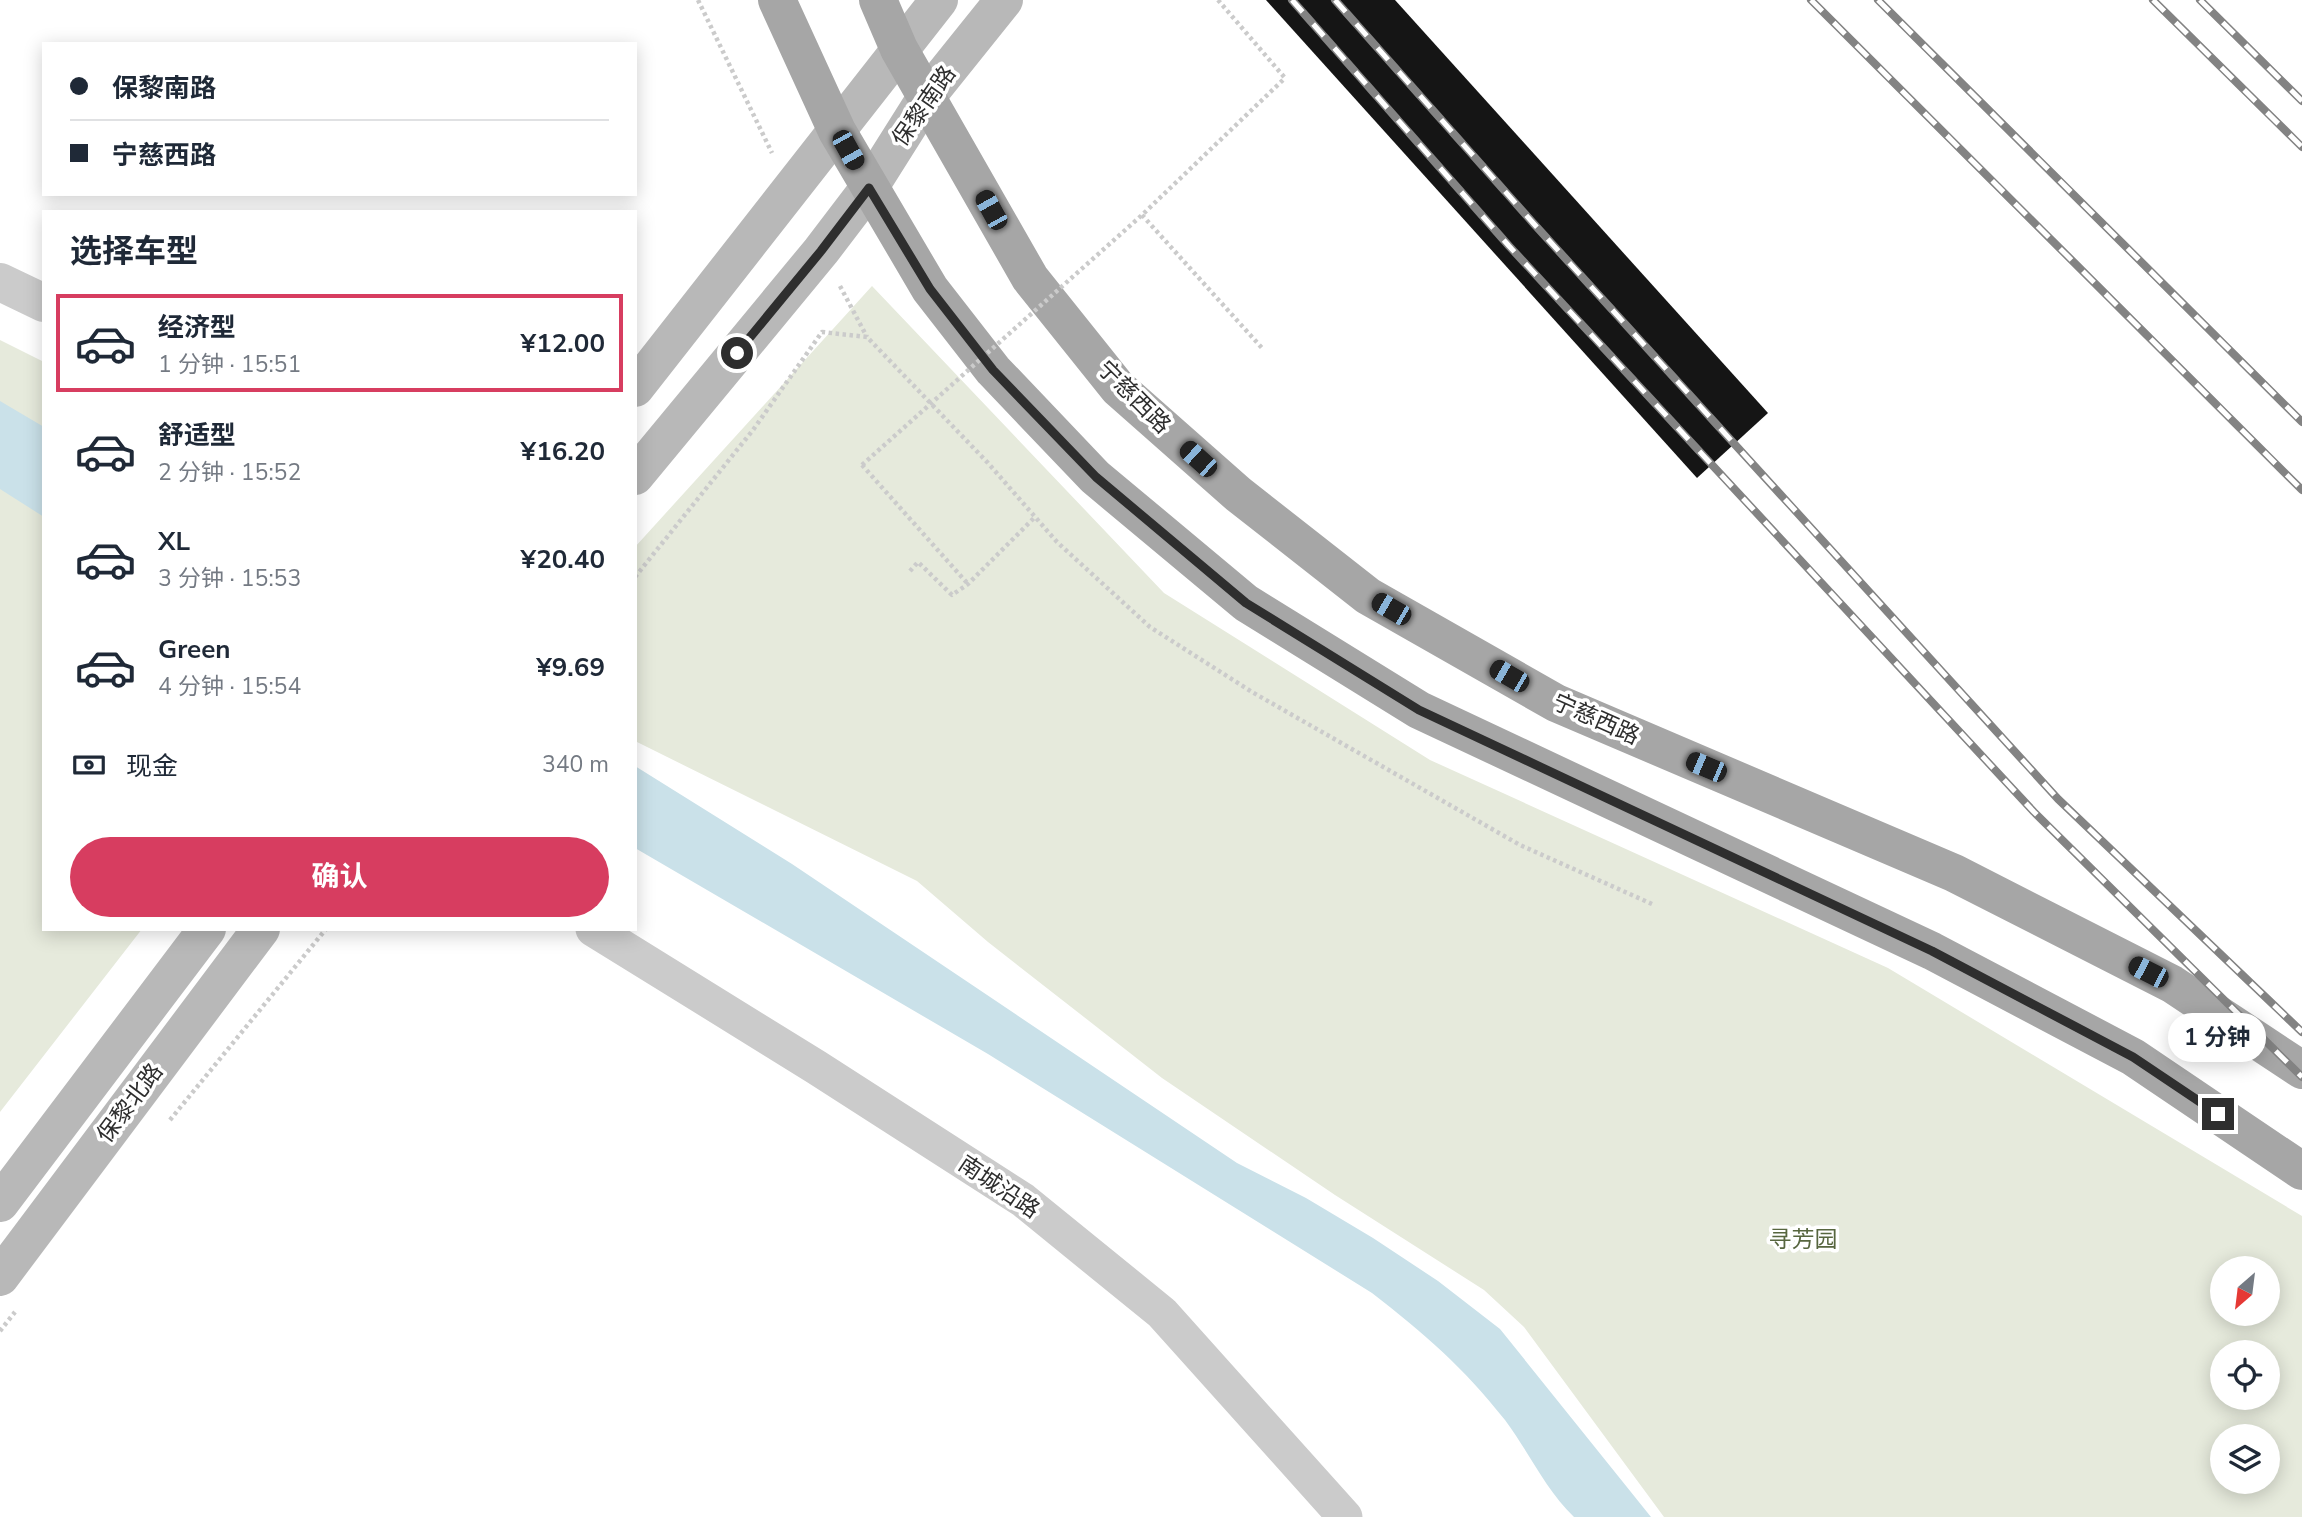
<!DOCTYPE html>
<html lang="zh">
<head>
<meta charset="utf-8">
<style>
  body { margin:0; font-family:"Nunito Sans","Noto Sans SC",sans-serif; background:#f6f6f7; color:#1f2937; height:100vh; display:flex; flex-direction:column; font-size:26px; white-space:nowrap }
  * { box-sizing:border-box; margin:0 }
  p { font-size:23px; color:#747a83 }
  .icon { flex:none; width:38px; height:38px; fill:none; stroke:currentColor; stroke-width:2; stroke-linecap:round; stroke-linejoin:round }
  .map { position:relative; flex:1; overflow:hidden }
  .drawer { position:absolute; left:42px; top:210px; width:595px; height:721px; display:flex; flex-direction:column; background:#fff; border-radius:0px; box-shadow:0 4px 18px #0003 }
  .drawer>* { flex:none }
  .hud { position:absolute; left:42px; top:42px; width:595px; height:154px; border-radius:0px; box-shadow:0 4px 18px #0003; display:grid; align-content:center; height:154px; padding:0 28px; background:#fff }
  .needle { width:46px; rotate:208deg }
  .tools { position:absolute; left:2210px; top:1256px; display:grid; gap:14px }
  .tools a { display:grid; place-items:center; width:70px; height:70px; border-radius:50%; background:#fff; box-shadow:0 4px 18px #0003; font-size:35px }
  .end { position:absolute; width:32px; height:32px; margin:-16px; border:9px solid #2e2e2e; background:#fff; box-shadow:0 0 0 4px #fff }
  .from { border-radius:50% }
  .bubble { position:absolute; height:49px; border-radius:24px; background:#fff; box-shadow:0 4px 18px #0003; font-size:23px; font-weight:700; line-height:49px; text-align:center }
  .car { position:absolute; width:21px; height:42px; margin:-21px -10px; border-radius:9px; box-shadow:0 0 5px 2px #0007; background:linear-gradient(#222 24%,#8ab4d8 0 40%,#222 0 76%,#8ab4d8 0 86%,#222 0) }
  .hud b { display:flex; align-items:center; gap:24px; height:66px; font-size:26px }
  .hud b+b { border-top:2px solid #e0e1e3 }
  .hud i { width:18px; height:18px; background:#1f2937 }
  ul { padding:0; list-style:none }
  li { display:flex; align-items:center; gap:21px; height:98px; margin:0 14px 10px; padding:0 14px; border:4px solid transparent; border-radius:0px }
  li div { flex:1 }
  li b { display:block; font-size:26px }
  li em { font-style:normal; font-weight:700 }
  li.on { border-color:#d73d60 }
  li>.icon { width:63px; height:63px; stroke-width:1.5 }
  h2 { padding:0 28px; font-size:32px; line-height:84px }
  .pay { display:flex; align-items:center; gap:18px; height:77px; padding:0 28px; font-size:26px }
  .pay p { margin-inline-start:auto }
  .cta { display:flex; gap:14px; margin-top:auto; padding:14px 28px }
  .cta a { flex:1; height:80px; border-radius:42px; background:#d73d60; color:#fff; font-size:28px; font-weight:700; line-height:80px; text-align:center }
  .map>svg:first-child { display:block }
  .green { fill:#e6eadc; fill-rule:evenodd }
  .water { fill:#cae1e9 }
  .building { fill:#151515 }
  .lines { fill:none; stroke-linecap:round; stroke-linejoin:round }
  .path { stroke:#cbcbcb; stroke-width:4.5; stroke-dasharray:3.5 3.5; stroke-linecap:butt }
  .minor { stroke:#cbcbcb; stroke-width:35 }
  .tertiary { stroke:#cbcbcb; stroke-width:38 }
  .secondary { stroke:#b8b8b8; stroke-width:38 }
  .primary { stroke:#a6a6a6; stroke-width:38 }
  .rail-casing { stroke:#838383; stroke-width:8 }
  .rail { stroke:#fff; stroke-width:5; stroke-dasharray:16; stroke-linecap:butt }
  .path-bridge { stroke:#cbcbcb; stroke-width:4.5; stroke-dasharray:3.5 3.5; stroke-linecap:butt }
  .route { stroke:#2e2e2e; stroke-width:9 }
  .labels { text-anchor:middle; dominant-baseline:central; stroke-width:7; stroke-linejoin:round; paint-order:stroke }
  .street-label { font-size:23px; fill:#2e2e2e; stroke:#fff }
  .park-label { font-size:23px; fill:#57663f; stroke:#fff }
</style>
</head>
<body>
<div class="map">
<svg width="2302" height="1517" viewBox="0 0 2302 1517">
  <rect width="100%" height="100%" fill="#fff"/>
  <path class="green" d="M872 286 1164 593 1430 760 1888 968 2302 1216V1517H1664L1524 1327 1484 1290 1335 1195 1162 1078 988 942 917 881 635 741V547ZM2222 1269H2268V1314H2222ZM2222 1353H2268V1398H2222ZM2222 1437H2268V1482H2222Z
    M0 340 44 362V929H142L0 1112Z"/>
  <path class="water" d="M0 401 44 427V517L0 489Z
    M635 766 792 864 1237 1163 1306 1198 1373 1238 1438 1281 1500 1329 1651 1517H1574C1545 1489 1529 1452 1505 1420 1462 1366 1426 1335 1372 1293L988 1054 635 848Z"/>
  <path class="building" d="M1266 0H1395L1768 413 1697 478Z"/>
  <g class="lines">
    <path class="path" d="M698 0 772 153
      M1218 0 1285 78
      M1142 215 1262 348
      M840 286 867 337
      M862 465 968 584
      M910 571 918 562 952 595 968 584 1035 517
      M635 577 753 430 822 332 867 337 988 463 1057 542 1150 627 1252 692 1520 845 1652 904
      M170 1120 326 929
      M0 1331 15 1312"/>
    <path class="minor" d="M593 929 816 1067 1023 1200 1162 1313 1345 1517"/>
    <path class="tertiary" d="M0 282 44 303"/>
    <path class="secondary" d="M635 388 939 0
      M635 476 821 251 869 188 927 96 1004 0
      M0 1203 207 929
      M0 1277 261 929"/>
    <path class="primary" d="M777 0 837 131 930 289 993 370 1095 477 1246 603 1419 710 1932 951 2133 1057 2302 1171
      M878 0 899 49 1030 278 1118 388 1238 494 1368 596 1556 703 1954 873 2172 984 2302 1070"/>
    <defs>
      <path id="rail" d="M1292 0 1509 246 2034 812 2302 1077
        M1335 0 1534 224 2058 799 2302 1032
        M1811 0 2302 490
        M1878 0 2302 422
        M2153 0 2302 147
        M2200 0 2302 101"/>
    </defs>
    <use href="#rail" class="rail-casing"/>
    <use href="#rail" class="rail"/>
    <path class="path-bridge" d="M862 465 1142 215 1285 78"/>
  </g>
  <g class="lines">
    <path class="route" d="M737 353 821 251 869 188 930 289 993 370 1096 477 1246 603 1419 710 1932 951 2133 1057 2218 1114"/>
  </g>
  <g class="labels">
    <g class="street-label">
      <text transform="translate(924 106) rotate(-55)">保黎南路</text>
      <text transform="translate(1134 397) rotate(45)">宁慈西路</text>
      <text transform="translate(1596 719) rotate(24)">宁慈西路</text>
      <text transform="translate(130 1103) rotate(-53)">保黎北路</text>
      <text transform="translate(999 1187) rotate(34)">南城沿路</text>
    </g>
    <g class="park-label">
      <text x="1803" y="1239">寻芳园</text>
    </g>
  </g>
</svg>
<div class="tools">
<a><svg class="needle" viewBox="-14 -14 28 28"><path d="M0-13l5 13h-10z" fill="#e53935"/><path d="M0 13l5-13h-10z" fill="#747a83"/></svg></a>
<a><svg class="icon" aria-label="locate" viewBox="0 0 24 24"><circle cx="12" cy="12" r="6"/><path d="M12 2v4M12 18v4M2 12h4M18 12h4"/></svg></a>
<a><svg class="icon" aria-label="layers" viewBox="0 0 24 24"><path d="M12 4l9 5-9 5-9-5zM3 14l9 5 9-5"/></svg></a>
</div>
<i class="end from" style="left:737px;top:353px"></i>
<i class="end" style="left:2218px;top:1114px"></i>
<div class="bubble" style="left:2168px;top:1013px;width:98px">1 分钟</div>
<i class="car" style="left:848px;top:150px;rotate:151deg"></i>
<i class="car" style="left:991px;top:210px;rotate:331deg"></i>
<i class="car" style="left:1198px;top:459px;rotate:312deg"></i>
<i class="car" style="left:1391px;top:609px;rotate:300deg"></i>
<i class="car" style="left:1509px;top:676px;rotate:300deg"></i>
<i class="car" style="left:1706px;top:767px;rotate:293deg"></i>
<i class="car" style="left:2148px;top:972px;rotate:297deg"></i>
<div class="hud">
<b><i class="from"></i>保黎南路</b>
<b><i></i>宁慈西路</b>
</div>
<section class="drawer">
<h2>选择车型</h2>
<ul>
<li class="on"><svg class="icon" aria-label="car" viewBox="0 0 24 24"><path d="M5 17H2v-5l4-1 3-4h7l3 4 3 1v5h-3M9 17h6M6 11h13"/><circle cx="7" cy="17" r="2"/><circle cx="17" cy="17" r="2"/></svg><div><b>经济型</b><p>1 分钟 · 15:51</p></div><em>¥12.00</em></li>
<li><svg class="icon" aria-label="car" viewBox="0 0 24 24"><path d="M5 17H2v-5l4-1 3-4h7l3 4 3 1v5h-3M9 17h6M6 11h13"/><circle cx="7" cy="17" r="2"/><circle cx="17" cy="17" r="2"/></svg><div><b>舒适型</b><p>2 分钟 · 15:52</p></div><em>¥16.20</em></li>
<li><svg class="icon" aria-label="car" viewBox="0 0 24 24"><path d="M5 17H2v-5l4-1 3-4h7l3 4 3 1v5h-3M9 17h6M6 11h13"/><circle cx="7" cy="17" r="2"/><circle cx="17" cy="17" r="2"/></svg><div><b>XL</b><p>3 分钟 · 15:53</p></div><em>¥20.40</em></li>
<li><svg class="icon" aria-label="car" viewBox="0 0 24 24"><path d="M5 17H2v-5l4-1 3-4h7l3 4 3 1v5h-3M9 17h6M6 11h13"/><circle cx="7" cy="17" r="2"/><circle cx="17" cy="17" r="2"/></svg><div><b>Green</b><p>4 分钟 · 15:54</p></div><em>¥9.69</em></li>
</ul>
<div class="pay"><svg class="icon" aria-label="cash" viewBox="0 0 24 24"><path d="M3 7h18v10H3z"/><circle cx="12" cy="12" r="2"/></svg>现金<p>340 m</p></div>
<div class="cta"><a>确认</a></div>
</section>
</div>
</body>
</html>
